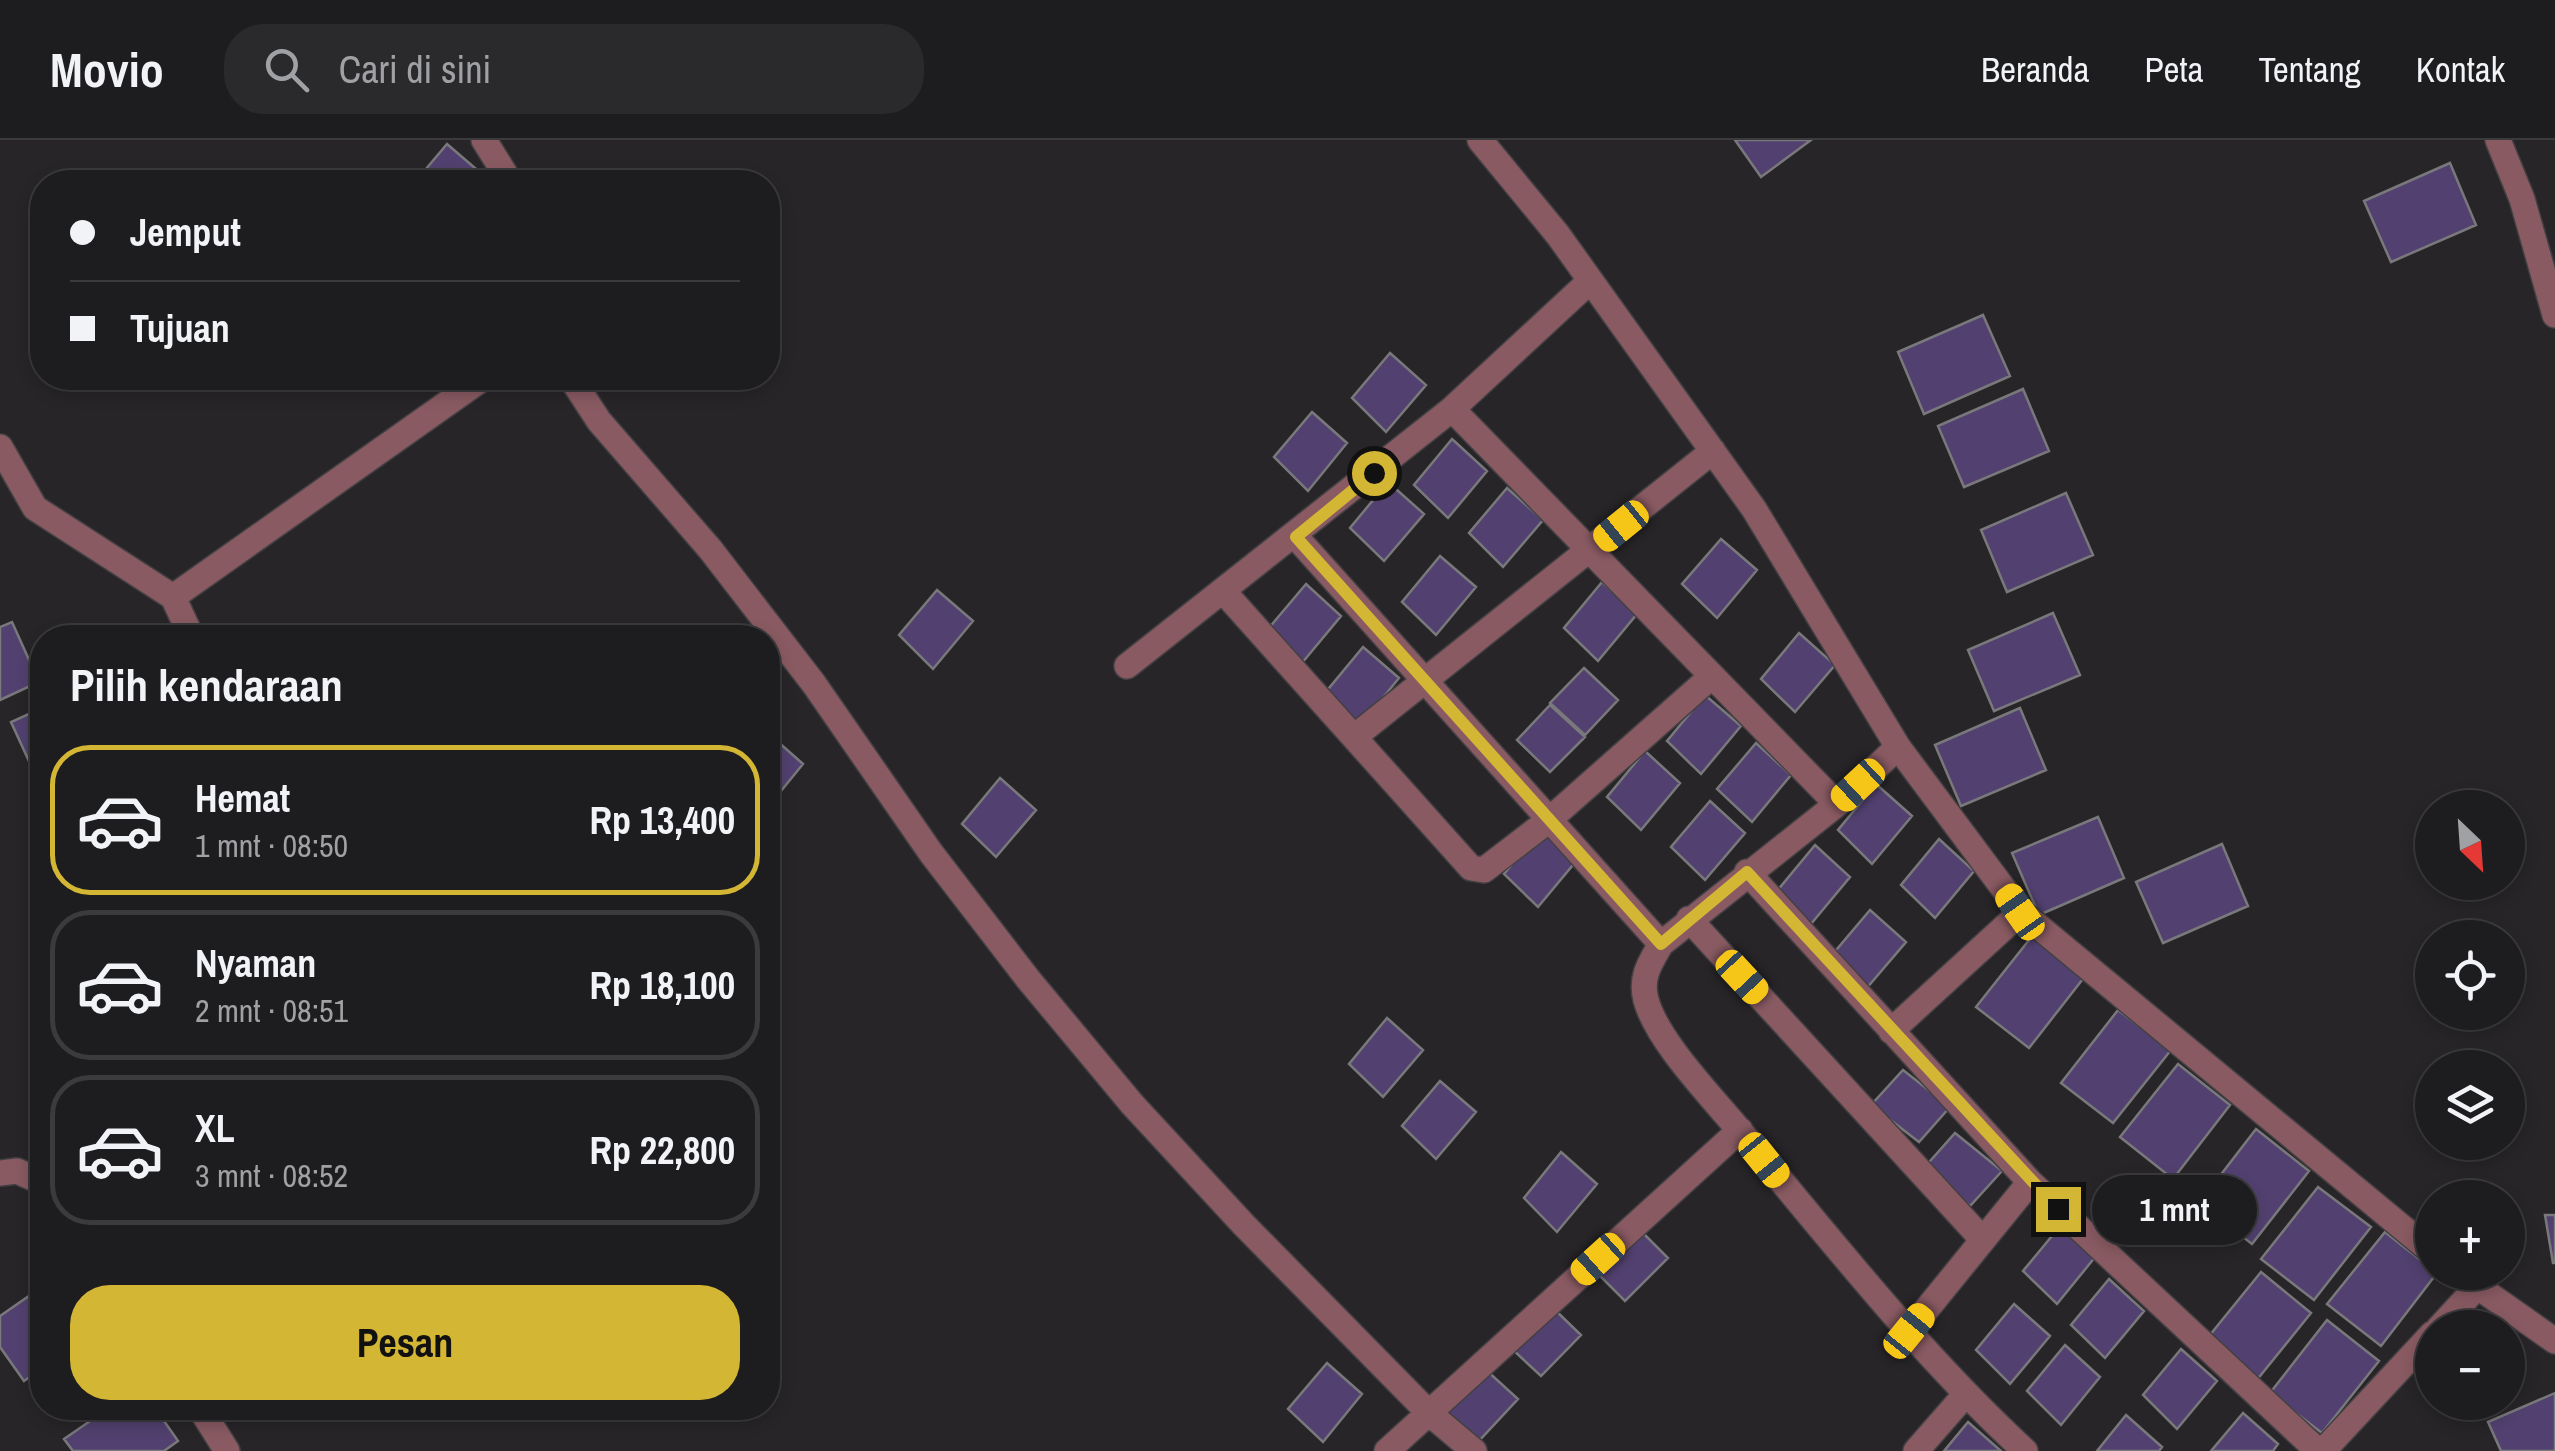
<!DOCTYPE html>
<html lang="id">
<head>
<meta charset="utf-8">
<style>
  body { margin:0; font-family:"Archivo Narrow",sans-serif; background:#2a292b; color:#f1f3f6; height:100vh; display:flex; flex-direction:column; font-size:38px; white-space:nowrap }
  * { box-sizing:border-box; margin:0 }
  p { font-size:32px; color:#a0a1a4 }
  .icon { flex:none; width:55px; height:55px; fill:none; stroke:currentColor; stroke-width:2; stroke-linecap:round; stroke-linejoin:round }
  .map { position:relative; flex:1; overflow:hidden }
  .panel { position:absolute; left:30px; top:485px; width:750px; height:795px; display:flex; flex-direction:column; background:#1d1c1e; border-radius:40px; box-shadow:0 5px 15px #0003,0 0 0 2px #3b3a3c }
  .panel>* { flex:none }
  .guide { position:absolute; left:30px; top:30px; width:750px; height:220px; border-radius:40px; box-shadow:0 5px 15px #0003,0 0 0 2px #3b3a3c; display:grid; align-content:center; height:220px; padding:0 40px; background:#1d1c1e }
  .needle { width:65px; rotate:155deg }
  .tools { position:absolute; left:2415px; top:650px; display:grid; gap:20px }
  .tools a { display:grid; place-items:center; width:110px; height:110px; border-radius:50%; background:#1d1c1e; box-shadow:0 5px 15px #0003,0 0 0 2px #3b3a3c; font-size:50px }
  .end { position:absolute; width:45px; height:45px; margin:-22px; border:12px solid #d4b635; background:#111; box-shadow:0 0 0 5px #111 }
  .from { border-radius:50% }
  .bubble { position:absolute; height:70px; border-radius:35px; background:#1d1c1e; box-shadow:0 5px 15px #0003,0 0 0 2px #3b3a3c; font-size:32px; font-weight:800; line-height:70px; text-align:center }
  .car { position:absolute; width:30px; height:60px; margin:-30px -15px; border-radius:12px; box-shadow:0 0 8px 2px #0007; background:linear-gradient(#f5c518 24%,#345 0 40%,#f5c518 0 76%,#345 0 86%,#f5c518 0) }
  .guide b { display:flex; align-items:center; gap:35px; height:95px; font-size:38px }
  .guide b+b { border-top:2px solid #3b3a3c }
  .guide i { width:25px; height:25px; background:#f1f3f6 }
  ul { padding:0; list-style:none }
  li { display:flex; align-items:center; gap:30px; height:150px; margin:0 20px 15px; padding:0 20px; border:5px solid #3b3a3c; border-radius:40px }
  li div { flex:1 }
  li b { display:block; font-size:38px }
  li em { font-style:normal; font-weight:800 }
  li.current { border-color:#d4b635 }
  li>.icon { width:90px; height:90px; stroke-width:1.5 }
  h2 { padding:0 40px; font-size:45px; line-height:120px }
  .primary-button { display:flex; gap:20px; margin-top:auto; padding:20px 40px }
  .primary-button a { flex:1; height:115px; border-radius:40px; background:#d4b635; color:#111; font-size:40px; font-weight:800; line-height:115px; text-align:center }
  header { display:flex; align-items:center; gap:60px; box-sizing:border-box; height:140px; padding:0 50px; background:#1d1c1e; border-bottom:2px solid #3b3a3c }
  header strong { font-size:48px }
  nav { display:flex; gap:55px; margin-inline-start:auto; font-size:35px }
  .search { width:700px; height:90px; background:#2a292b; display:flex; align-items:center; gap:25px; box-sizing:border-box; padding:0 35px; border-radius:40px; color:#a0a1a4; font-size:38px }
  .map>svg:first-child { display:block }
  .building { fill:#524170; stroke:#79787b; stroke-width:2.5 }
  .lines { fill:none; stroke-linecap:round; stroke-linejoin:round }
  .minor-casing { stroke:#424043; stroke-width:28 }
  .minor { stroke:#895a62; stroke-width:25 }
  .route { stroke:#d4b635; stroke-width:12 }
</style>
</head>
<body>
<header>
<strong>Movio</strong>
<div class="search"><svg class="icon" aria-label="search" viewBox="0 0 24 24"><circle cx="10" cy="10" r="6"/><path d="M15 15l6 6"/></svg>Cari di sini</div>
<nav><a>Beranda</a><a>Peta</a><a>Tentang</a><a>Kontak</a></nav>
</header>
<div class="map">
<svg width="2555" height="1311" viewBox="0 0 2555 1311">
  <rect width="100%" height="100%" fill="#272528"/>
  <path class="building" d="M1735 0H1811L1761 37Z
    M447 4 483 35 477 42H415Z
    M2450 23 2476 85 2391 122 2364 61Z
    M1983 175 2010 236 1924 274 1898 212Z
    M1390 213 1426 245 1386 292 1352 258Z
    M2023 249 2049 311 1964 347 1938 286Z
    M1312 272 1347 303 1308 351 1274 317Z
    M1452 299 1487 331 1448 378 1414 345Z
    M1388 342 1424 374 1384 421 1350 388Z
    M1507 348 1543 380 1503 427 1469 393Z
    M2066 353 2093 415 2007 452 1981 390Z
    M1721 399 1757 430 1717 478 1682 444Z
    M1440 416 1476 447 1436 495 1402 462Z
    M1602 442 1637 474 1598 521 1564 488Z
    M1306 444 1341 476 1302 523 1268 489Z
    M937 450 973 481 933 529 899 495Z
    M2053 473 2080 535 1994 571 1968 510Z
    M12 482 39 542 0 560V487Z
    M1799 493 1835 525 1795 572 1761 539Z
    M1363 507 1399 538 1360 586 1325 553Z
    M1584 528 1618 560 1585 595 1550 563Z
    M1705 555 1741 586 1701 634 1667 601Z
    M1550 565 1585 597 1550 632 1517 600Z
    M42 568V641L39 643 11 582Z
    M2020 568 2046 630 1961 666 1935 605Z
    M768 593 803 624 768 667Z
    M1756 603 1791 635 1752 682 1717 649Z
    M1645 611 1680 643 1641 690 1607 657Z
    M1000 638 1036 670 996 717 962 684Z
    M1876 644 1912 676 1872 724 1838 690Z
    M1710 661 1745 693 1705 740 1671 707Z
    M2098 677 2124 738 2039 775 2012 713Z
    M1542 688 1577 720 1538 767 1504 734Z
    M1939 699 1974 731 1935 778 1901 745Z
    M2222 704 2248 766 2163 803 2136 742Z
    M1815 705 1850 737 1811 784 1777 751Z
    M1870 770 1906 802 1866 849 1832 815Z
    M2033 795 2086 835 2029 908 1976 867Z
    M2118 870 2171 910 2113 983 2061 943Z
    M1387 878 1423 910 1383 957 1349 924Z
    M2178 924 2230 965 2173 1039 2120 997Z
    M1903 930 1950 967 1919 1002 1871 965Z
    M1440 941 1476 972 1436 1019 1402 986Z
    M2256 989 2309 1031 2252 1104 2199 1063Z
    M1955 993 2002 1031 1970 1066 1923 1029Z
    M1561 1012 1597 1044 1557 1092 1524 1058Z
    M2318 1047 2371 1087 2314 1160 2261 1119Z
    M2545 1075H2555V1123H2553Z
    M2061 1085 2096 1116 2057 1164 2023 1131Z
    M1639 1089 1668 1118 1625 1161 1596 1132Z
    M2385 1092 2437 1133 2381 1206 2327 1164Z
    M2261 1132 2311 1173 2256 1241 2205 1201Z
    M2109 1139 2144 1171 2105 1218 2071 1185Z
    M42 1147V1228L24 1241 0 1207V1176Z
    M2014 1164 2050 1196 2010 1244 1976 1210Z
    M1552 1167 1581 1195 1541 1236 1512 1209Z
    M2327 1180 2379 1221 2322 1293 2270 1253Z
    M2065 1205 2100 1237 2061 1285 2027 1251Z
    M2181 1209 2217 1241 2177 1289 2143 1255Z
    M1327 1223 1362 1254 1323 1302 1288 1269Z
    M1485 1229 1518 1259 1477 1303 1444 1273Z
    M2555 1253V1311H2501L2488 1282Z
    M109 1268H155L178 1301 164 1311H73L64 1299Z
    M2243 1273 2278 1304 2273 1311H2211Z
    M2126 1275 2162 1307 2159 1311H2097Z
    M1968 1282 2001 1311H1944Z"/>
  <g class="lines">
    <defs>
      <path id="minor" d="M484 0 510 42
        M1480 0 1558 95 1754 369 1898 607 2021 772 2432 1112
        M2498 0 2522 59 2555 175
        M571 238 599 281 710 409 814 544 931 713 1028 839 1132 964 1244 1085 1429 1273 1474 1311
        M1452 269 1837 664
        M0 307 35 368 173 457 483 238
        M1296 397 1661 804
        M1224 452 1471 728 1484 730 1549 680 1712 536
        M173 457 192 498
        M1127 526 1452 269 1590 141
        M1354 597 1713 311
        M1898 607 1837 664 1661 804C1650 823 1640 837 1646 860 1657 901 1712 957 1740 991 1832 1101 1920 1214 2025 1311
        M1747 732 2030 1042 2318 1311
        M1689 779 1983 1100
        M1891 891 2021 772
        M0 1033 17 1031 42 1042
        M2457 1132 2555 1201
        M2439 1188 2476 1148
        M1909 1191 2030 1042
        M200 1268 227 1311
        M1387 1311 1740 990
        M1916 1311 1965 1255
        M2323 1311 2432 1194"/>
    </defs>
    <use href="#minor" class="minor-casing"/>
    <use href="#minor" class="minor"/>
  </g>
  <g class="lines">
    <path class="route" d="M1374 333 1296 397 1661 804 1747 732 2058 1069"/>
  </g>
</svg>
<div class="tools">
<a><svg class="needle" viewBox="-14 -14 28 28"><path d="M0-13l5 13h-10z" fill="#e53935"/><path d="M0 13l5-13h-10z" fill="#a0a1a4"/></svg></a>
<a><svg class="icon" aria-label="locate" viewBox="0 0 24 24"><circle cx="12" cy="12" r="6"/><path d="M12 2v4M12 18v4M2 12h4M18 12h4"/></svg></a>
<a><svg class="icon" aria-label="layers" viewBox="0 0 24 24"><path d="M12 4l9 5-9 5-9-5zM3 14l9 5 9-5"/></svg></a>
<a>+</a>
<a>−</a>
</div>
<i class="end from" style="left:1374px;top:333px"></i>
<i class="end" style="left:2058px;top:1069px"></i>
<div class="bubble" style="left:2092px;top:1035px;width:165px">1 mnt</div>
<i class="car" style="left:1621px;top:386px;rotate:231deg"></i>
<i class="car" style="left:1858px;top:645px;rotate:227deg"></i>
<i class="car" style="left:2020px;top:772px;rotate:325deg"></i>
<i class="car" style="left:1742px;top:837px;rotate:137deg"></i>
<i class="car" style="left:1764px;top:1020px;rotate:141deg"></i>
<i class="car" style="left:1598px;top:1119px;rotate:228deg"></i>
<i class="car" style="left:1909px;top:1191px;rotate:39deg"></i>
<div class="guide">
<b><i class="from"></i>Jemput</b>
<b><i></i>Tujuan</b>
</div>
<section class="panel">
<h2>Pilih kendaraan</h2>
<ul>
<li class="current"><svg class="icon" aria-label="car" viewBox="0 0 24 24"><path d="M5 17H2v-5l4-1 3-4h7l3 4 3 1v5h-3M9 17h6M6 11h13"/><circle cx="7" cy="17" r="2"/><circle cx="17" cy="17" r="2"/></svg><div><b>Hemat</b><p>1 mnt · 08:50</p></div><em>Rp 13,400</em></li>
<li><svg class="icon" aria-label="car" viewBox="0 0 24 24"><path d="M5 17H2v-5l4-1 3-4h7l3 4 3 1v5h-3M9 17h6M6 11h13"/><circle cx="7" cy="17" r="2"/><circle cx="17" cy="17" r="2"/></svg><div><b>Nyaman</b><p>2 mnt · 08:51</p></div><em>Rp 18,100</em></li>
<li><svg class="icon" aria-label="car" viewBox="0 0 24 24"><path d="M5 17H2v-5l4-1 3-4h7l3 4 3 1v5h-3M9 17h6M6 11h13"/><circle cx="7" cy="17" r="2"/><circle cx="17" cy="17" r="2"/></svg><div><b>XL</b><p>3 mnt · 08:52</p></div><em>Rp 22,800</em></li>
</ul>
<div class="primary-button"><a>Pesan</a></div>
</section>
</div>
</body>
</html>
